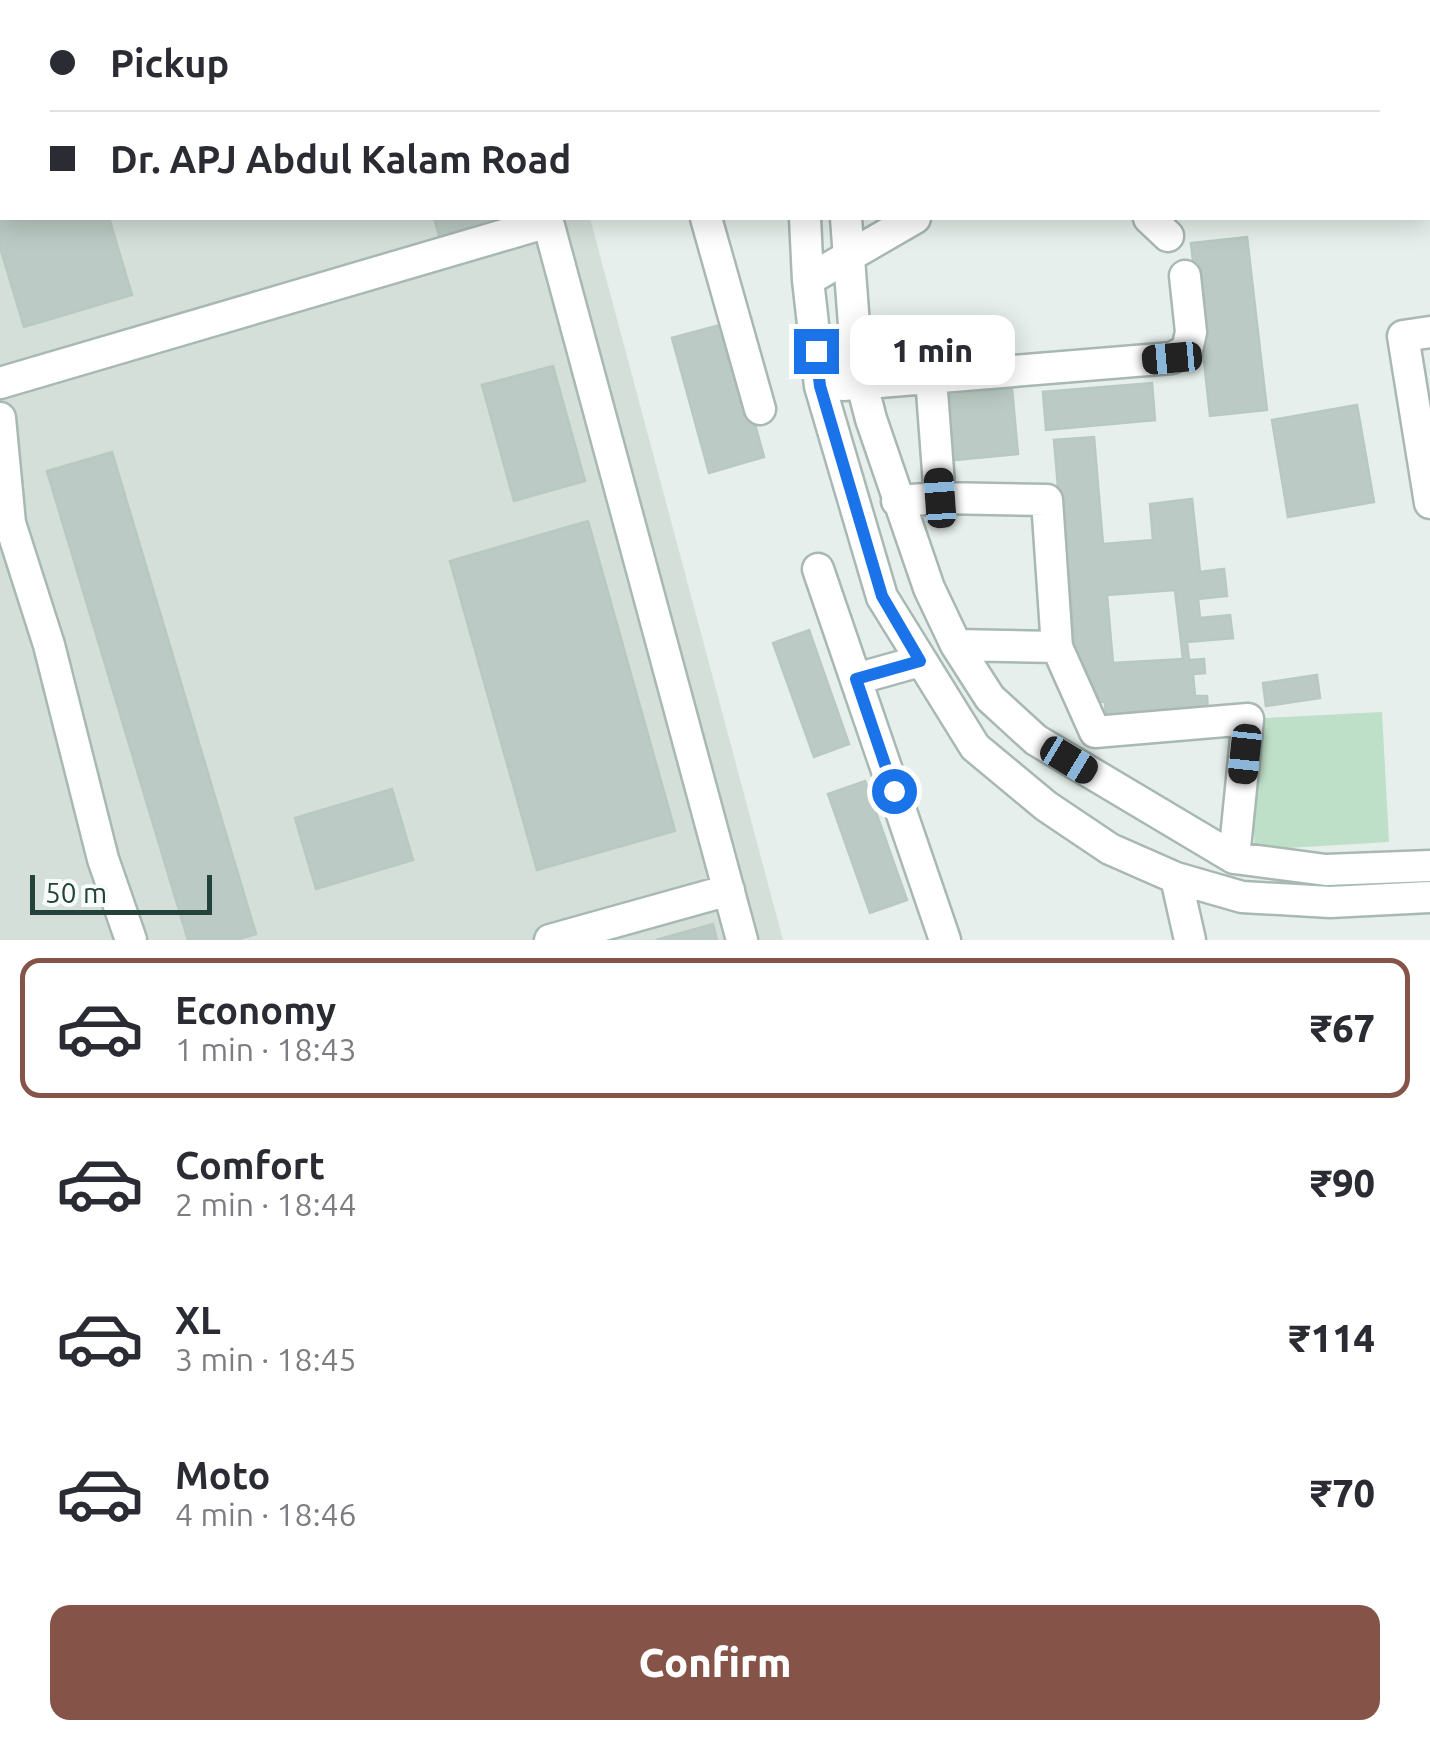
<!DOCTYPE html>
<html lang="en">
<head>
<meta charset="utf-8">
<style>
  body { margin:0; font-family:Ubuntu,sans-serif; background:#f2f2f3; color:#2b2b33; height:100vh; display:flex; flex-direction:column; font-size:38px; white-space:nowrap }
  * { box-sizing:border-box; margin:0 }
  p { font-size:32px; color:#7c7c81 }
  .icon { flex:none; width:55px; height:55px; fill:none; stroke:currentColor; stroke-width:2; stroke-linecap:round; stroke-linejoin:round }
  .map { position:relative; height:940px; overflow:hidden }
  .drawer { display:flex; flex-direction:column; background:#fff; flex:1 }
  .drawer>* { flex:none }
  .banner { position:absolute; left:0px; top:0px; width:1430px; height:220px; box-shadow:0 5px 25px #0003; display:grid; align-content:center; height:220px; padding:0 50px; background:#fff }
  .scale { position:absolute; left:30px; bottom:25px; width:182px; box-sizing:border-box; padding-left:10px; border:5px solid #24423a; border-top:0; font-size:28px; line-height:35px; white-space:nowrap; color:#24423a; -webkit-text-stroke:8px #f7fbf9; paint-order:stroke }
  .end { position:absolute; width:45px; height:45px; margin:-22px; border:12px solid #1a73e8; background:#fff; box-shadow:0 0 0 5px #fff }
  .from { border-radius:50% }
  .bubble { position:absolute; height:70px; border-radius:20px; background:#fff; box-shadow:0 5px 25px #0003; font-size:32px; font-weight:800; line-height:70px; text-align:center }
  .car { position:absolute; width:30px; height:60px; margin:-30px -15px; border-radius:12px; box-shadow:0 0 8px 2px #0007; background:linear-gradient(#222 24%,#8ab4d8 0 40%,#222 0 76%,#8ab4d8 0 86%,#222 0) }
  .banner b { display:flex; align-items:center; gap:35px; height:95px; font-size:38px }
  .banner b+b { border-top:2px solid #e1e1e2 }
  .banner i { width:25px; height:25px; background:#2b2b33 }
  ul { padding:18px 0 0; list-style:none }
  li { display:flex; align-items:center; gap:30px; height:140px; margin:0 20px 15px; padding:0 30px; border:5px solid transparent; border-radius:20px }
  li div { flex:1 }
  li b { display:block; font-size:38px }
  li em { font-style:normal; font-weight:800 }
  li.on { border-color:#855347 }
  li>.icon { width:90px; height:90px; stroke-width:1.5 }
  .button { display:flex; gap:20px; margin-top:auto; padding:20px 50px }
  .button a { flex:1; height:115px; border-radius:20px; background:#855347; color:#fff; font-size:40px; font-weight:800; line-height:115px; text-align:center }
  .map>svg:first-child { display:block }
  .built { fill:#d4dfda }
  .green { fill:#bfe0c8 }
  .building { fill:#bbcac4; stroke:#b8c9c2; stroke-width:2.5; fill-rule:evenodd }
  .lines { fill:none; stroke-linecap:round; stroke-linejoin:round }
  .minor-casing { stroke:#a8b8b2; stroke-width:35 }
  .minor { stroke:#fff; stroke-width:30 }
  .route { stroke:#1a73e8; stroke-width:12 }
</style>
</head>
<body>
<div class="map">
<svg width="1430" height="940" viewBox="0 0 1430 940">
  <rect width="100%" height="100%" fill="#e6efeb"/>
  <path class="built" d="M0 0H532L533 2H2V218H590L783 940H0Z"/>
  <path class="green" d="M1382 712 1389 842 1255 850 1248 719Z"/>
  <path class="building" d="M5 0H195L186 2Z
    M0 44 2 218H109L132 295 24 327 0 247Z
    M434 218H498L501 229 442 246Z
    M1247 237 1267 410 1210 416 1191 243Z
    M727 323 764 457 709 473 672 338Z
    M553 366 585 481 514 501 482 385Z
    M1152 383 1155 420 1046 430 1043 392Z
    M1012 389 1018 454 946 461 939 396Z
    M1357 405 1374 502 1288 517 1272 420Z
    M1094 437 1103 544 1153 540 1150 504 1192 499 1200 572 1224 569 1227 596 1198 599 1200 618 1230 615 1233 638 1187 642 1189 660 1204 659 1205 673 1193 674 1195 696H1207L1208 713 1106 719 1105 702 1086 701 1077 665 1070 582 1056 583 1064 559 1054 440ZM1175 590 1183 659 1113 663 1107 595Z
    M112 452 256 934 236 940H188L47 471Z
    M588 521 675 831 537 870 450 561Z
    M809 630 849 744 814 757 773 643Z
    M1317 675 1320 698 1266 706 1263 683Z
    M865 781 907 900 870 913 828 794Z
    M392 789 413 860 316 889 295 818Z
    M713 924 717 940H656Z"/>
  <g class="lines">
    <defs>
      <path id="minor" d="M485 0 486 2
        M645 0 646 2
        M926 0 929 2
        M856 2 858 0
        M903 2 904 0
        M706 218 760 409
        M805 218 808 280 820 386 882 597 975 747 1046 806 1110 849 1176 878 1242 897 1330 902 1430 897
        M846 218 857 365 871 419 929 588 956 645 990 698 1036 740 1234 858 1326 870 1430 866
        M1149 218 1168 236
        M548 222 742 940
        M808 280 915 218
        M1430 332 1403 336 1430 503
        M931 378 940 498
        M0 383 548 222 547 218
        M843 385 1172 358 1187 350 1191 332 1185 276
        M0 418 10 523 49 645 103 859 131 940
        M897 501 940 498 1047 500 1057 647 1095 732 1248 719 1234 858
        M818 569 945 940
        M956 645 1057 647
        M856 679 920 661
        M1176 878 1190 940
        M550 940 729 890"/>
    </defs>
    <use href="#minor" class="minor-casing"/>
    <use href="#minor" class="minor"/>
  </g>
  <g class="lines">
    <path class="route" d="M816 351 820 386 882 596 920 661 856 679 894 791"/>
  </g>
</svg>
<div class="scale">50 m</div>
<i class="end from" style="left:894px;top:791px"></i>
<i class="end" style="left:816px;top:351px"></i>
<div class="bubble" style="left:850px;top:315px;width:165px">1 min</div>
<i class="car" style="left:1172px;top:358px;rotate:265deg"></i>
<i class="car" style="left:940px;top:498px;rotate:356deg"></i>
<i class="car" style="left:1245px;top:754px;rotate:186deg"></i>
<i class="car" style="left:1069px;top:760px;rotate:121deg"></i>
<div class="banner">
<b><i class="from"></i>Pickup</b>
<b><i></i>Dr. APJ Abdul Kalam Road</b>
</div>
</div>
<section class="drawer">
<ul>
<li class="on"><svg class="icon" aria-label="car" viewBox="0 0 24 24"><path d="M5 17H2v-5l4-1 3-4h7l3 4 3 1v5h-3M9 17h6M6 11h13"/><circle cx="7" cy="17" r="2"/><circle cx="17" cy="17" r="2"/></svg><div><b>Economy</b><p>1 min · 18:43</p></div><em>₹67</em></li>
<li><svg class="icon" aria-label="car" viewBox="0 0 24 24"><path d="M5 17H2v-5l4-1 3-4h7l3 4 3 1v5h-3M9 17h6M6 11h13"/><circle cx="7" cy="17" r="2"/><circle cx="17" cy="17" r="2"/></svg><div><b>Comfort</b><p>2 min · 18:44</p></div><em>₹90</em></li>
<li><svg class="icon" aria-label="car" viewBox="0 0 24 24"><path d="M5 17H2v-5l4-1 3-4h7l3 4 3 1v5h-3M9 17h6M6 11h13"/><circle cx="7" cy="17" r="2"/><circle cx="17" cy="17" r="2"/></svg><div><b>XL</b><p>3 min · 18:45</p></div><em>₹114</em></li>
<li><svg class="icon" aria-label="car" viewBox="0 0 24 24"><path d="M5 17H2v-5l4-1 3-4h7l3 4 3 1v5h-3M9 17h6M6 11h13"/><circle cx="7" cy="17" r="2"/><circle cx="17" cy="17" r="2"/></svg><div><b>Moto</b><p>4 min · 18:46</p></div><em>₹70</em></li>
</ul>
<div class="button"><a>Confirm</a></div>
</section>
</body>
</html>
